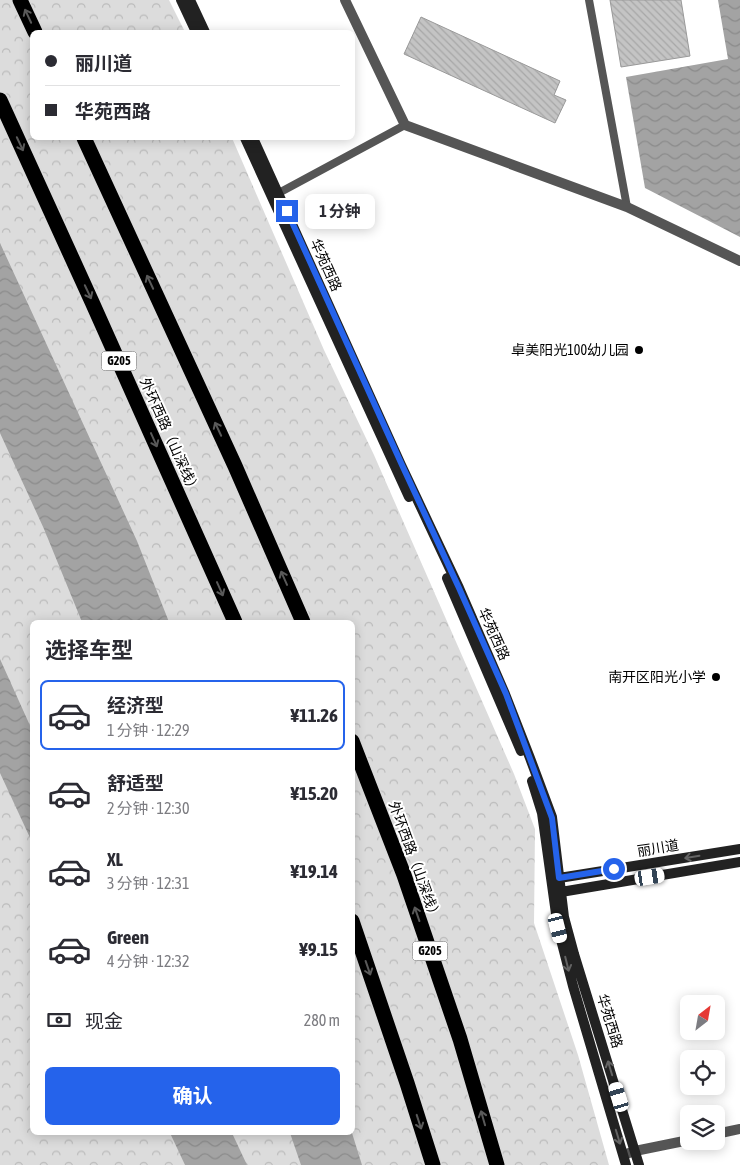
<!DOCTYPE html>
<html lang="zh">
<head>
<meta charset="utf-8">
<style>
  body { margin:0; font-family:"Asap Condensed","Noto Sans SC",sans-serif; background:#f7f7f7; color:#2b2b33; height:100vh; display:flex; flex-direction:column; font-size:19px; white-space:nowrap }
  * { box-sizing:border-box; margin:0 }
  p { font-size:16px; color:#7c7c81 }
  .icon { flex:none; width:28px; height:28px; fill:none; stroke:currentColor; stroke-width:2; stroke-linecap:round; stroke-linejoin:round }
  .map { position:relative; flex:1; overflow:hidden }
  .panel { position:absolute; left:30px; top:620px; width:325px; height:515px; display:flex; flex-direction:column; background:#fff; border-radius:8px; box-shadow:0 2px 12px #0003 }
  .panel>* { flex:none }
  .top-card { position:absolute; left:30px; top:30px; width:325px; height:110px; border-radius:8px; box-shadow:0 2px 12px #0003; display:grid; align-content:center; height:110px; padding:0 15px; background:#fff }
  .needle { width:32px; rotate:31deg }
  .fabs { position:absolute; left:680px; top:995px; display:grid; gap:10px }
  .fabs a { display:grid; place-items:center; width:45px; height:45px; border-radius:8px; background:#fff; box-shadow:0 2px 12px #0003; font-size:25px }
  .end { position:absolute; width:22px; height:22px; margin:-11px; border:6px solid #2563eb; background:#fff; box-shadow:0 0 0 2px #fff }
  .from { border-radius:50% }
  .bubble { position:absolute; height:35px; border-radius:8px; background:#fff; box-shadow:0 2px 12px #0003; font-size:16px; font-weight:700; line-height:35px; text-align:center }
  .car { position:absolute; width:15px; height:30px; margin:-15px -8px; border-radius:6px; box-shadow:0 0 4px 1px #0007; background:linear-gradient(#fff 24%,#345 0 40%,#fff 0 76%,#345 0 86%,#fff 0) }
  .top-card b { display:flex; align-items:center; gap:18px; height:48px; font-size:19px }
  .top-card b+b { border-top:1px solid #e1e1e2 }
  .top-card i { width:12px; height:12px; background:#2b2b33 }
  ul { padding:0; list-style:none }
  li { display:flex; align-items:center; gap:15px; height:70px; margin:0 10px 8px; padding:0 5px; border:2px solid transparent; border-radius:8px }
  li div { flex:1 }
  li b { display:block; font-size:19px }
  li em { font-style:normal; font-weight:700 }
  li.active { border-color:#2563eb }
  li>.icon { width:45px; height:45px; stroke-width:1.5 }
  h2 { padding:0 15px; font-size:22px; line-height:60px }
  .pay { display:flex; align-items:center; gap:12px; height:55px; padding:0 15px; font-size:19px }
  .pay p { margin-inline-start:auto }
  .cta { display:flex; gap:10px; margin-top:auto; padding:10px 15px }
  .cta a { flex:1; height:58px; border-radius:8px; background:#2563eb; color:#fff; font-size:20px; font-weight:700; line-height:58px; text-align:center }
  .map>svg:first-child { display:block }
  .park { fill:url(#park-crowns); fill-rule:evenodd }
  .water { fill:url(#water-waves) }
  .building { fill:url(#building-back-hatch); stroke:#999 }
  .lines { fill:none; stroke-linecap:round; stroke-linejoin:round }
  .highway-casing { stroke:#dbdbdb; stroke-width:18 }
  .lane { stroke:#555; stroke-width:8 }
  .street { stroke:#555; stroke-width:10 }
  .secondary { stroke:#222; stroke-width:10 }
  .highway { stroke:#000; stroke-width:15 }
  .oneway { stroke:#595959 }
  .oneway2 { stroke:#646464 }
  .route { stroke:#2563eb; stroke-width:6 }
  .poi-dot { fill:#000; stroke:#fff; stroke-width:2 }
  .labels { text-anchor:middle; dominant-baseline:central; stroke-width:4; stroke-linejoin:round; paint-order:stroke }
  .shield { fill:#fff; stroke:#4c4c4c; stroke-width:1 }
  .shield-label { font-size:12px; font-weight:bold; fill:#000 }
  .street-label { font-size:14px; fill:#000; stroke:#fff }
  .poi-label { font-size:14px; fill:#000; stroke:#fff; text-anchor:end }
</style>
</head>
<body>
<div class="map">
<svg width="740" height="1165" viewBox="0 0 740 1165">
  <defs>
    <pattern id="park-crowns" width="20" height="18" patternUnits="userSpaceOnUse" patternTransform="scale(1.25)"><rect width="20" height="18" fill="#dcdcdc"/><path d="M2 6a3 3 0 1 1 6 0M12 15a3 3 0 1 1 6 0" fill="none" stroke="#bbb"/></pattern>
    <pattern id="water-waves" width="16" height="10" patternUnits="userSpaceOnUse" patternTransform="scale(1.25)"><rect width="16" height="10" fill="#a3a3a3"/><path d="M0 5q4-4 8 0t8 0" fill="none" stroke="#8b8b8b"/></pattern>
    <pattern id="building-back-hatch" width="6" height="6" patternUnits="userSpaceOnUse" patternTransform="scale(1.25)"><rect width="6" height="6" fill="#c4c4c4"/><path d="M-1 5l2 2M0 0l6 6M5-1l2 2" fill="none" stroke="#a7a7a7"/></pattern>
  </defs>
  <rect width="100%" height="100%" fill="#fff"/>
  <path class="park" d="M0 0H169L185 32H32V138H232L324 350 374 455 514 774 535 829 534 923 578 1055 609 1165H0ZM32 622H352V1132H32Z"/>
  <path class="water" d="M718 0H740V237L645 188 626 77 728 59Z
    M0 243 137 541 169 622H82L44 529 0 433Z
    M0 659 32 730V842L0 773Z
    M170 1133H232L247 1165H185Z
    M290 1133H352L362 1165H301Z"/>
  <path class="building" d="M610 0H681L690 56 621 67Z
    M421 17 560 81 554 95 566 100 555 123 404 54Z"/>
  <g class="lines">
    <defs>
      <path id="highway" d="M20 0 35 32
        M0 100 92 302 235 622
        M84 138 235 466 303 622
        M352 741 404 875 460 1039 497 1165
        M352 921 407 1083 433 1165"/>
    </defs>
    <use href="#highway" class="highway-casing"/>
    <path class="lane" d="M589 0 627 207
      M275 195 405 125"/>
    <path class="street" d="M345 0 405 125 627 207 740 261
      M716 1134 740 1129
      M626 1154 635 1151 689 1140"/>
    <path class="secondary" d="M181 0 196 32
      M190 0 205 32
      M245 138 409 497
      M253 138 401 465 459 588 505 694 530 758 552 817 564 917 574 954 639 1165
      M447 578 521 751
      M532 781 542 813 558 928 573 986 626 1165
      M553 879 740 849
      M556 894 561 892 740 862"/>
    <use href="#highway" class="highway"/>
  </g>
  <defs><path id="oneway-shaft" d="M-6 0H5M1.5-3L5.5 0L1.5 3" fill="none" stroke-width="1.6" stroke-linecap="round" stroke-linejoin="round" transform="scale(1.25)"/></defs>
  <g class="oneway">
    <use href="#oneway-shaft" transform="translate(28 16) rotate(-115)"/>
    <use href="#oneway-shaft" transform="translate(20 144) rotate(65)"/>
    <use href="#oneway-shaft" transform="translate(150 282) rotate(-115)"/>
    <use href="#oneway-shaft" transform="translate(88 292) rotate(65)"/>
    <use href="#oneway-shaft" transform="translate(218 429) rotate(-115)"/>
    <use href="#oneway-shaft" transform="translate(154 440) rotate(66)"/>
    <use href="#oneway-shaft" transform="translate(284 578) rotate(-114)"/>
    <use href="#oneway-shaft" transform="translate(220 589) rotate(66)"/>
    <use href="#oneway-shaft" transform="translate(417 914) rotate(-109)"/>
    <use href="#oneway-shaft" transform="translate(368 968) rotate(71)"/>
    <use href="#oneway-shaft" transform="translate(483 1118) rotate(-106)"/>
    <use href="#oneway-shaft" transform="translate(419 1122) rotate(72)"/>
  </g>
  <g class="oneway2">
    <use href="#oneway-shaft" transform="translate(692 857) rotate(171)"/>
    <use href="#oneway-shaft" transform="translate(567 964) rotate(76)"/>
    <use href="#oneway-shaft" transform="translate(610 1068) rotate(-107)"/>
    <use href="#oneway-shaft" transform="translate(618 1137) rotate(73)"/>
  </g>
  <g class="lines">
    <path class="route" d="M287 211 402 465 459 588 506 694 552 818 559 878 614 869"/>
  </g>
  <g class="poi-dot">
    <circle cx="639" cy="350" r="5"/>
    <circle cx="716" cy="677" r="5"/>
  </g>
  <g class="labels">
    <g class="shield">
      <rect x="101.5" y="351.5" width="35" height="19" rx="4"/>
      <rect x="412.5" y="941.5" width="35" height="19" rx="4"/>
    </g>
    <g class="shield-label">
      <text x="119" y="361">G205</text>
      <text x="430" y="951">G205</text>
    </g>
    <g class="street-label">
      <text transform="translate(326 265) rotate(66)">华苑西路</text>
      <text transform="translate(170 436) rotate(66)">外环西路（山深线）</text>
      <text transform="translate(494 634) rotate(66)">华苑西路</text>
      <text transform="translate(658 848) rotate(-9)">丽川道</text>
      <text transform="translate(415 861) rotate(70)">外环西路（山深线）</text>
      <text transform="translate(610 1021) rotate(73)">华苑西路</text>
    </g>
    <g class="poi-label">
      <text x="629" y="350">卓美阳光100幼儿园</text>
      <text x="706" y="677">南开区阳光小学</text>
    </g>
  </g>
</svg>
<div class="fabs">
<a><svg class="needle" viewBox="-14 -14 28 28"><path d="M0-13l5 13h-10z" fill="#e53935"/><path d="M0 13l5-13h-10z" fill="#7c7c81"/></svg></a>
<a><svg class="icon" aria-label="locate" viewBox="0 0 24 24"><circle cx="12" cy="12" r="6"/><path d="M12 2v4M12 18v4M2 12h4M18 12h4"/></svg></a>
<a><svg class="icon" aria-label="layers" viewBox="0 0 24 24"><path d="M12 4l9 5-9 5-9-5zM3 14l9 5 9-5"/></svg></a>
</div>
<i class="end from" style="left:614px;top:869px"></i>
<i class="end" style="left:287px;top:211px"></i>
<div class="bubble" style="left:305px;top:194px;width:70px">1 分钟</div>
<i class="car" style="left:650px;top:877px;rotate:81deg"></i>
<i class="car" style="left:558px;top:928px;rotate:166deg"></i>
<i class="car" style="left:619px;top:1097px;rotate:343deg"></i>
<div class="top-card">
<b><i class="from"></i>丽川道</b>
<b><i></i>华苑西路</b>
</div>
<section class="panel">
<h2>选择车型</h2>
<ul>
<li class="active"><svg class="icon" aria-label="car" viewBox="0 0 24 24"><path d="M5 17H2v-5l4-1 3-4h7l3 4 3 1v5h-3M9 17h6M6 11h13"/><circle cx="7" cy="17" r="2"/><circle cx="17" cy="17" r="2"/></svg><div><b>经济型</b><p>1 分钟 · 12:29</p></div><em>¥11.26</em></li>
<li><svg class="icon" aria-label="car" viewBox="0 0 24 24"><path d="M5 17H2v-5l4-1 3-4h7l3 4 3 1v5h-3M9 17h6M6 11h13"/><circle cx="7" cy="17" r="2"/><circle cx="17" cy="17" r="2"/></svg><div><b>舒适型</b><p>2 分钟 · 12:30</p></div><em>¥15.20</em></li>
<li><svg class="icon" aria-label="car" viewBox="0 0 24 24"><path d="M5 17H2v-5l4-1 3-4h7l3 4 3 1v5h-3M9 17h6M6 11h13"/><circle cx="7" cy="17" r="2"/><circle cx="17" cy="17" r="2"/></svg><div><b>XL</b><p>3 分钟 · 12:31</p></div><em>¥19.14</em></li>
<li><svg class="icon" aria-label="car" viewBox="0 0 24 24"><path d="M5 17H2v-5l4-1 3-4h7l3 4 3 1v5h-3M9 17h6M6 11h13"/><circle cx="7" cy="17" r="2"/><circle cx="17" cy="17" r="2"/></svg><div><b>Green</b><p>4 分钟 · 12:32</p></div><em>¥9.15</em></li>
</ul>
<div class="pay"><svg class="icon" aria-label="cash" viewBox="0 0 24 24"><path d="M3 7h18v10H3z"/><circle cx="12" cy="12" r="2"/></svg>现金<p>280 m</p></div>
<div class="cta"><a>确认</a></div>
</section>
</div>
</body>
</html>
